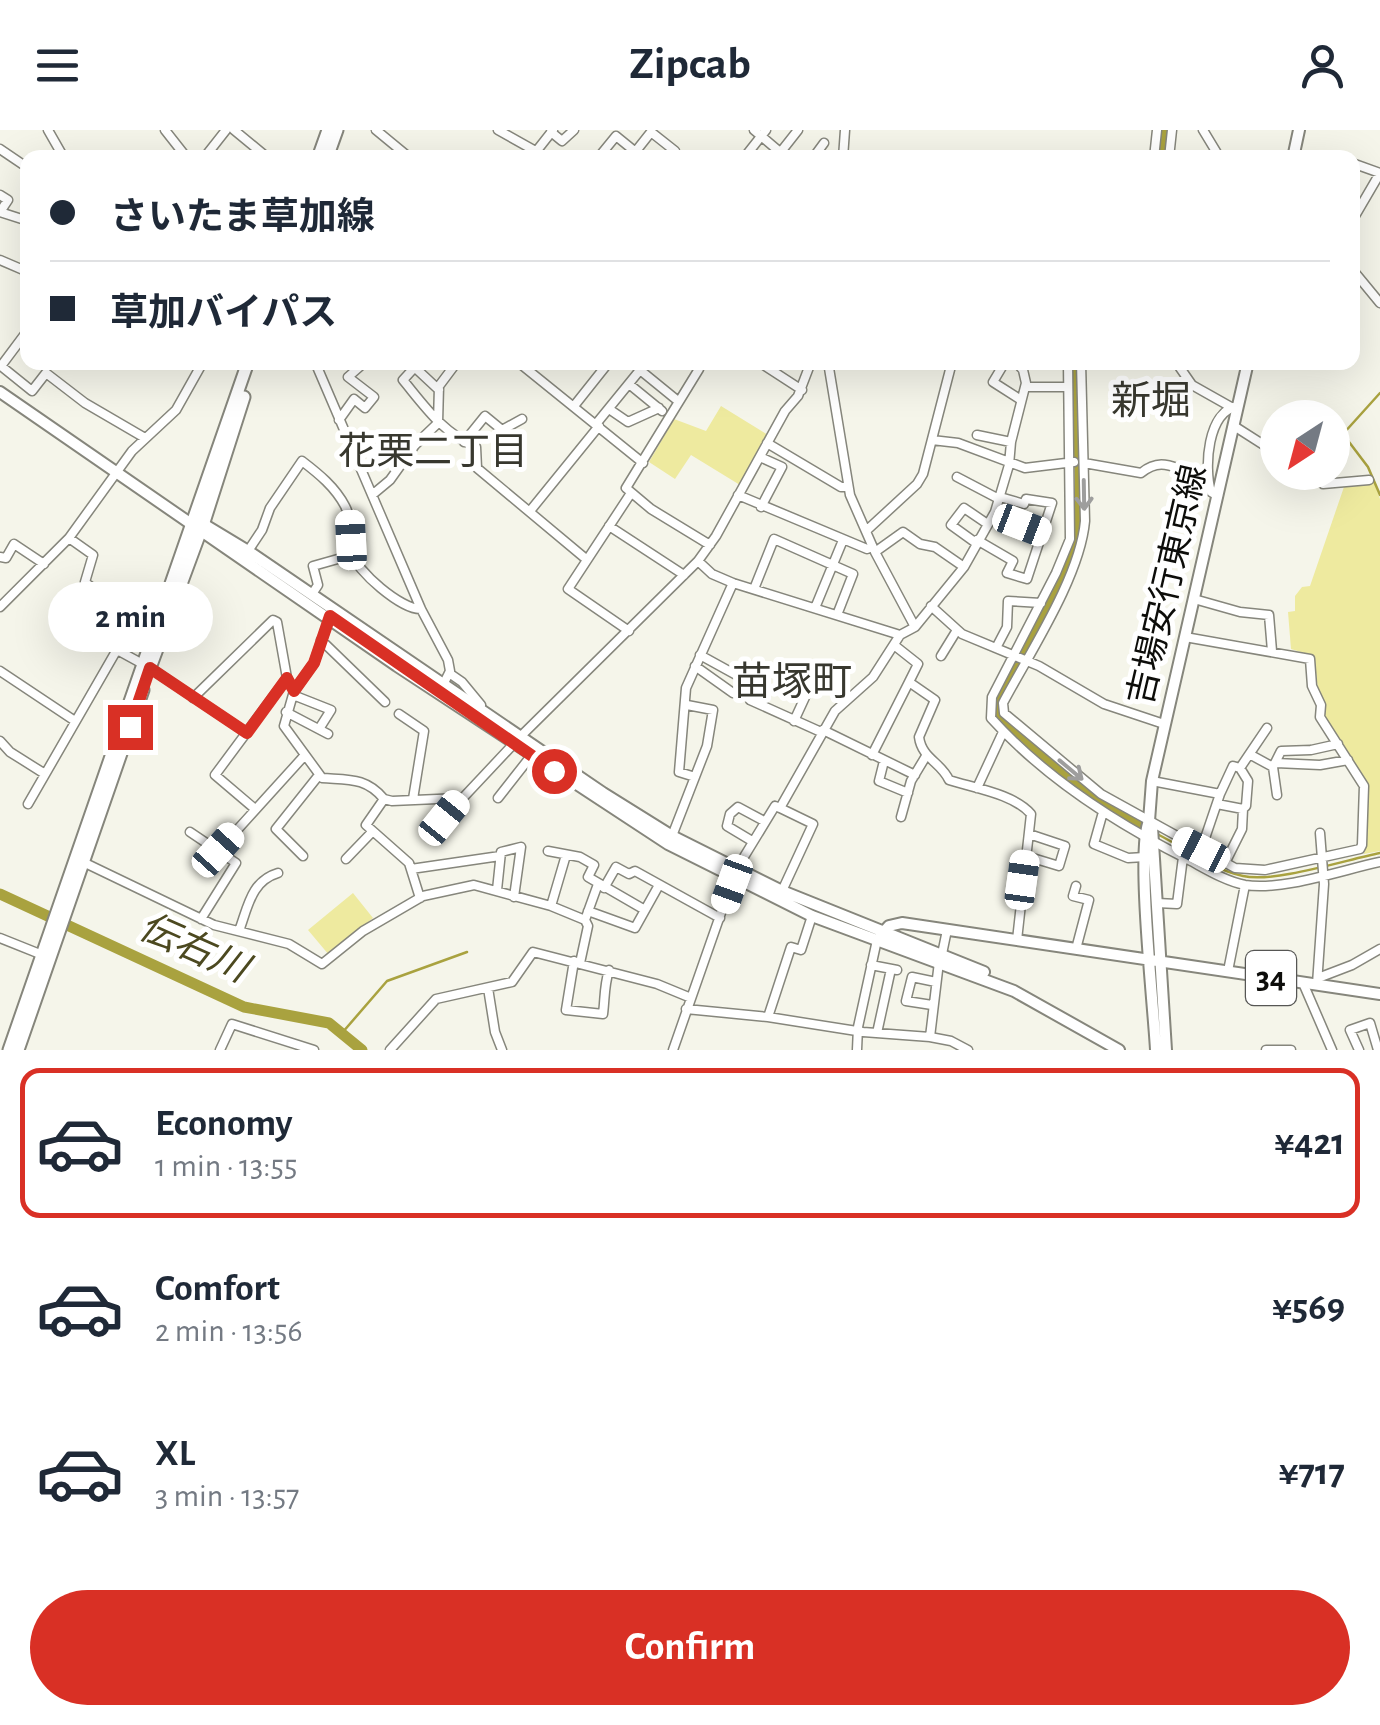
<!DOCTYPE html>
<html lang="en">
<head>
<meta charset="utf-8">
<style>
  body { margin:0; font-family:"Alegreya Sans","Noto Sans JP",sans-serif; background:#f2f2f3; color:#1f2937; height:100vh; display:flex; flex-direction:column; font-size:38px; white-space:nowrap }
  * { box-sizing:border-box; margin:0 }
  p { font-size:32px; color:#747a83 }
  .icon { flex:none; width:55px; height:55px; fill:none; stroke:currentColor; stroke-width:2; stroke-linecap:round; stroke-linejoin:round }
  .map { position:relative; height:920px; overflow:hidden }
  .details { display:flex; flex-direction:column; background:#fff; flex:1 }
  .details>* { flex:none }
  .banner { position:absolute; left:20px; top:20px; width:1340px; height:220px; border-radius:20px; box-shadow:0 10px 40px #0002; display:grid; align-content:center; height:220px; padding:0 30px; background:#fff }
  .needle { width:65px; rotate:216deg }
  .controls { position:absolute; left:1260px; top:270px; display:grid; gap:20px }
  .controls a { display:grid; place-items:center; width:90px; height:90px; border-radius:50%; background:#fff; box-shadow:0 10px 40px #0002; font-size:50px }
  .end { position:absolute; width:45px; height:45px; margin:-22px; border:12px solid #d93025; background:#fff; box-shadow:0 0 0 5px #fff }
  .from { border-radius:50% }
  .bubble { position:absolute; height:70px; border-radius:35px; background:#fff; box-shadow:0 10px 40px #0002; font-size:32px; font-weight:700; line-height:70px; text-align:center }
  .car { position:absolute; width:30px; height:60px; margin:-30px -15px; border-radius:12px; box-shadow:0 0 8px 2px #0007; background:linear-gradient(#fff 24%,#345 0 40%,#fff 0 76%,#345 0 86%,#fff 0) }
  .banner b { display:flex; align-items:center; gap:35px; height:95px; font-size:38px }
  .banner b+b { border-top:2px solid #e0e1e3 }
  .banner i { width:25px; height:25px; background:#1f2937 }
  ul { padding:18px 0 0; list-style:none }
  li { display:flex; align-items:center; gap:30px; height:150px; margin:0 20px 15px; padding:0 10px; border:5px solid transparent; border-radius:20px }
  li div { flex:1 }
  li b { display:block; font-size:38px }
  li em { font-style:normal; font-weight:700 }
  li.active { border-color:#d93025 }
  li>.icon { width:90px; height:90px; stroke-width:1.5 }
  .cta { display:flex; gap:20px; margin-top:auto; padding:20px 30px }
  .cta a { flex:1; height:115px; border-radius:60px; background:#d93025; color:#fff; font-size:40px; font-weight:700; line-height:115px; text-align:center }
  header { display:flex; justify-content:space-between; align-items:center; height:130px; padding:0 30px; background:#fff; font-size:45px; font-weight:700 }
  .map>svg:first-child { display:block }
  .green { fill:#eeea9f }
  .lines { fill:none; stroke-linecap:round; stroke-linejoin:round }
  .stream { stroke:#a9a23f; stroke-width:2.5 }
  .river { stroke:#a9a23f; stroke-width:11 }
  .minor-casing { stroke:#86867c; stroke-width:11 }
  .major-casing { stroke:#86867c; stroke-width:14 }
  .highway-casing { stroke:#86867c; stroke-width:15 }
  .minor { stroke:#fff; stroke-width:8 }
  .major { stroke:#fff; stroke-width:10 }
  .highway { stroke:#fff; stroke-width:11 }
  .oneway { stroke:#9e9e9d }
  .route { stroke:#d93025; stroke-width:12 }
  .labels { text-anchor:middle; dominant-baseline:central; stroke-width:10; stroke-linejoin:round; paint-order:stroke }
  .shield { fill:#fff; stroke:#565654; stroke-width:2.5 }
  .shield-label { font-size:32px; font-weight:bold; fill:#0d0d0a }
  .street-label { font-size:35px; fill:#0d0d0a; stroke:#fff }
  .neighbourhood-label { font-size:38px; fill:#38382f; stroke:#fff }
  .water-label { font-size:38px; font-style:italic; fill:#4c4920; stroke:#fff }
  .quarter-label { font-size:40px; fill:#38382f; stroke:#fff }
</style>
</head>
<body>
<header><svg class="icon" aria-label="menu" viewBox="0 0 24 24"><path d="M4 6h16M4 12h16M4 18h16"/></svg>Zipcab<svg class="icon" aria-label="person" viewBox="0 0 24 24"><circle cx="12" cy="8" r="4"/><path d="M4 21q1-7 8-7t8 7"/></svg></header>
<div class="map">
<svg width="1380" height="920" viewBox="0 0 1380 920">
  <rect width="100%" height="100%" fill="#f5f5ea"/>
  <path class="green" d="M721 276 768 305 740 355 691 325 675 349 649 332 674 289 706 301Z
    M1374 352 1380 369V721L1364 724 1366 655 1321 585 1314 526 1291 519 1288 482 1295 481V466L1302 457 1310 456 1345 354Z
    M353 763 373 788 329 825 308 800Z"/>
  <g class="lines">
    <path class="stream" d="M1380 263 1343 304 1368 337 1380 365
      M1159 705C1185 718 1213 740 1243 746 1275 753 1345 730 1380 723
      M342 903 387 851 467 822"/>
    <path class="river" d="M1162 28 1164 0
      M1075 232C1076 291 1088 373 1071 428L995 577 1001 591 1082 658 1153 702
      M0 764 244 877 329 893 362 920"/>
    <defs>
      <path id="minor" d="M48 0 64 28
        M165 0 187 28
        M234 0 268 28
        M376 0 410 28
        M498 0 548 28
        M754 0 787 28
        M1203 0 1220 28
        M551 2 562 11 574 0
        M0 19 28 38
        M636 21 651 2 675 21 669 28
        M204 28 226 0
        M531 28 553 0
        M598 28 616 6 643 28
        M744 28 766 0
        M776 28 798 0
        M813 28 824 13
        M843 28 845 0
        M1154 28 1157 0
        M1169 28 1172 0
        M1352 33 1380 43 1352 91
        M0 65 8 70 0 82
        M0 82 28 91
        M0 130 28 142
        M1352 139 1380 173
        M315 232 421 479 448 530 450 541 442 557
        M409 232 439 260
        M518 232 643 333
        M691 232 699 239 626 358 651 379 710 415
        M759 232 802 260
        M828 232 850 365 875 422 915 497
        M1005 232 993 252 1021 270
        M1068 232 1070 409 1056 443 992 567 991 588C1045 648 1117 694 1189 730 1206 739 1225 751 1245 755 1283 761 1342 740 1380 732
        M1081 232 1085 391C1080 447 1030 522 1003 573L1004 583 1101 664 1235 738 1265 740 1360 719 1362 715 1364 656 1320 587 1321 575 1312 556 1310 529 1185 507
        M1176 232 1192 255 1231 277
        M1 236 32 261 46 243 85 273 145 308
        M1 236 28 200
        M414 238 403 250C426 278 443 303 476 317L477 338 586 429
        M629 254 662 281
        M1025 257H1068
        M574 276 609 232
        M609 279 628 292 659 278
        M339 290 354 269 365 278 374 267 348 247 365 232
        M596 294 640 240 678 271
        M1234 296 1278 324
        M977 305 1011 312
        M932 310 958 313 1025 338 1074 332
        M464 312 485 286 502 300 522 289
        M767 313 841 357H848
        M760 327 782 337 761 377
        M1084 333 1141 343C1166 323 1178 345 1207 344
        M1311 342 1323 354 1369 350
        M957 347 999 369
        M372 365 390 350 415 315 438 293 439 256 457 232
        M738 365 867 419 872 417
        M1218 366 1211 362C1204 338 1207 281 1238 276
        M530 381 599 296
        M995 382 1044 404
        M609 396 684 445
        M866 401 917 354 923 344 952 232
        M69 408 93 425 85 452 95 460 87 472
        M977 410 1013 431 1007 443 1027 449 1052 373 1026 369 1024 374 1000 367
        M976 413 951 395 964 378 986 393
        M248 421 262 400 270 378 302 331C319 344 335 357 345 376 353 391 348 407 351 422 356 441 402 480 421 479
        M875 422 903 402 920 414 935 417 964 437
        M0 427 6 428 14 414 44 434
        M698 431 712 444 733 453 900 505 915 497 964 437 995 382 1009 335 1011 312 1026 253 1023 240 1016 232
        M754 459 774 409 853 444 837 485
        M312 464 318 455 313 436 352 425
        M1194 469 1240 482 1269 485 1272 521
        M931 476 962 504 1039 536 1104 574 1164 594
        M0 477 69 408 132 321 176 280 203 232
        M815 478 843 410
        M330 486 314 533 294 561 284 596 322 648C348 650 366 647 384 669L366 695 409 733 420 768
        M629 501 568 459 631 363
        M321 510 385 572
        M894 515 918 534 909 552 935 570 919 607C922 629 941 632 949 650 974 658 1014 664 1031 684L1017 810
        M996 518 1007 497 1008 471 1041 473
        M700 525 758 557
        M941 526 957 500
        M695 536 733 563
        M0 541 75 591
        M449 543 462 552 481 575 479 579
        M766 545 750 570 821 602
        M293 565 331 580 319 599
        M193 568 273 490 277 492 287 548 294 561
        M286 582 328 604
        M399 584 424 601 413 669
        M794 591 806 565
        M823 600 915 645
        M0 611 10 622 45 644
        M872 625 909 552
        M1251 625 1273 637
        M884 631 879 651 908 663
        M1276 633 1320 635 1348 630
        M695 647 679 642 686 558 733 453
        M1152 651 1220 664 1201 720
        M977 658 1003 602
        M1220 664 1233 636 1240 638 1267 598
        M1277 665 1273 637 1281 621 1311 620 1338 614
        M498 668 531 626
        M384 669 392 671 460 668
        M28 674 115 523 119 521 150 538 247 603
        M1217 674 1243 679 1246 676 1248 651 1240 638
        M780 678 813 694 782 761
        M255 679 215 645 287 548
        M1103 682 1094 714 1128 728 1145 727
        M901 687 911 651 926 626
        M444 688 521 606 698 431 716 406 785 281 798 266 811 232
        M190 702 236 733 201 789
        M672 706 707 616 713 580 687 575
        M752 711 727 696 730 684 738 677 764 691
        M218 721 305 625
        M548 721 580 727 594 735 588 747 645 780
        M303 726 276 699 319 645
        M1026 726 1059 736 1065 716 1029 704
        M346 729 372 702
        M83 732 214 795 289 814 322 834 363 801 423 766 474 755 551 776 585 790
        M1225 733 1242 699 1243 679
        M411 739 500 726
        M604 758 616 737 629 744 635 741 720 788
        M497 760 501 722 521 717 514 767
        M1157 773 1177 774 1183 727
        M551 776 566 725
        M588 781 635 798 659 755
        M239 801C248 777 251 751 278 743
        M0 808 45 826
        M1076 819 1089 770 1073 766 1076 756
        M942 824 947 800
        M574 831 566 880 603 884C605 868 604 856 609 840
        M580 833 588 796 585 790 598 754
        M871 835 897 840
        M1228 841 1245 755
        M1318 848 1352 835 1380 819
        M1303 853 1332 920
        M1317 854 1324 754 1320 703
        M488 858 495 902 502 920
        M932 875 906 871 912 847 936 852
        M686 879 768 887 863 902 930 907 951 911 968 920
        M768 887 791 817 801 820 812 786
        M877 903 891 839
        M930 907 939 832
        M220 920 232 894 314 920
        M390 920 436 869 512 852 533 822 657 854 691 868
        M673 920 736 740 775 676 780 678 835 581 873 547 900 505
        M857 920 858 897 877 810
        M1266 920H1291
        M1359 920 1350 900 1370 893 1378 920"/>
      <path id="major" d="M1293 28 1299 0
        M0 262 397 536 668 714 812 786 1014 861 1119 920
        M200 392 248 421 603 663 672 706 782 761 984 842
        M1149 691C1136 719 1154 879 1156 920
        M881 805 889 796 902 793 1380 864
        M1166 920 1152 697 1149 691 1152 651 1248 232"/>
      <path id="highway" d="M318 28 328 0
        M327 28 337 0
        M150 538 204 392 244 267
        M9 920 248 232
        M18 920 143 560"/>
    </defs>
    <use href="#minor" class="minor-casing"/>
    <use href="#major" class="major-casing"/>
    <use href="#highway" class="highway-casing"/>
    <use href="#minor" class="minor"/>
    <use href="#major" class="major"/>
    <use href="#highway" class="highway"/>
  </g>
  <defs><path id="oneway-shaft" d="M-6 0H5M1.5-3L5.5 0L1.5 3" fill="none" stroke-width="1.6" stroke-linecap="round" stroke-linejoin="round" transform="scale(2.5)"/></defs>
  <g class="oneway">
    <use href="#oneway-shaft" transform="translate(1084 365) rotate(89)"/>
    <use href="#oneway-shaft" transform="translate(1071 640) rotate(40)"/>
  </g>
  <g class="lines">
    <path class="route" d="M130 597 150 538 247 603 287 548 294 561 314 533 330 486 554 641"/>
  </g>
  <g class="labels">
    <rect class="shield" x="1246" y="821" width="50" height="54" rx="8"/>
    <g class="shield-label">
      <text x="1271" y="848">34</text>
    </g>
    <g class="street-label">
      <text transform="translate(1168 455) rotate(-77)">吉場安行東京線</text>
    </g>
    <g class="neighbourhood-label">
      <text x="433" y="323">花栗二丁目</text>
    </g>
    <g class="water-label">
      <text transform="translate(193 819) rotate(24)">伝右川</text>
    </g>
    <g class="quarter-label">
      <text x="1151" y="272">新堀</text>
      <text x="792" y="553">苗塚町</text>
    </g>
  </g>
</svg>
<div class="controls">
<a><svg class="needle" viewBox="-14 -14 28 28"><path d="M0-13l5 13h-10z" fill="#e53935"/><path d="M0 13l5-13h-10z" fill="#747a83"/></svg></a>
</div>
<i class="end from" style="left:554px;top:641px"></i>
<i class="end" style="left:130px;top:597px"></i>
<div class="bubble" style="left:48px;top:452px;width:165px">2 min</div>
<i class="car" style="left:1022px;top:395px;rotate:111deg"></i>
<i class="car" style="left:351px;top:410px;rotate:357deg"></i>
<i class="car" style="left:444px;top:688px;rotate:39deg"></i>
<i class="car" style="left:218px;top:720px;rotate:42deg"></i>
<i class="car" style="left:1201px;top:720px;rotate:297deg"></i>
<i class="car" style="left:1022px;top:750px;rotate:8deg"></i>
<i class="car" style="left:732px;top:754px;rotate:200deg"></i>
<div class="banner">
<b><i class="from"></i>さいたま草加線</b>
<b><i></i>草加バイパス</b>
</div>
</div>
<section class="details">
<ul>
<li class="active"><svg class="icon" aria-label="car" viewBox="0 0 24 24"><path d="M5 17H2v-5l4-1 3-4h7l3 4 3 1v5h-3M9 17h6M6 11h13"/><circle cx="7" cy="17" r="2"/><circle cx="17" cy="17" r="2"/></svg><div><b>Economy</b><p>1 min · 13:55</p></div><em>¥421</em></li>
<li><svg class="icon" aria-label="car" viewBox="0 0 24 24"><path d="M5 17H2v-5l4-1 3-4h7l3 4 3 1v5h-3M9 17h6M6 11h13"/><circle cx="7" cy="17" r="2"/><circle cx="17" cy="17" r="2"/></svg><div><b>Comfort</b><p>2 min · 13:56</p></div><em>¥569</em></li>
<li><svg class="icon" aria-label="car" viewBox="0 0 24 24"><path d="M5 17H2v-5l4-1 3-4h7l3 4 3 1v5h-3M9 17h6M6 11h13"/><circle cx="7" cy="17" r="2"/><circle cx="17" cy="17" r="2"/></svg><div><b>XL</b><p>3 min · 13:57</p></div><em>¥717</em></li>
</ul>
<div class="cta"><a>Confirm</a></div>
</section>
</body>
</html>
